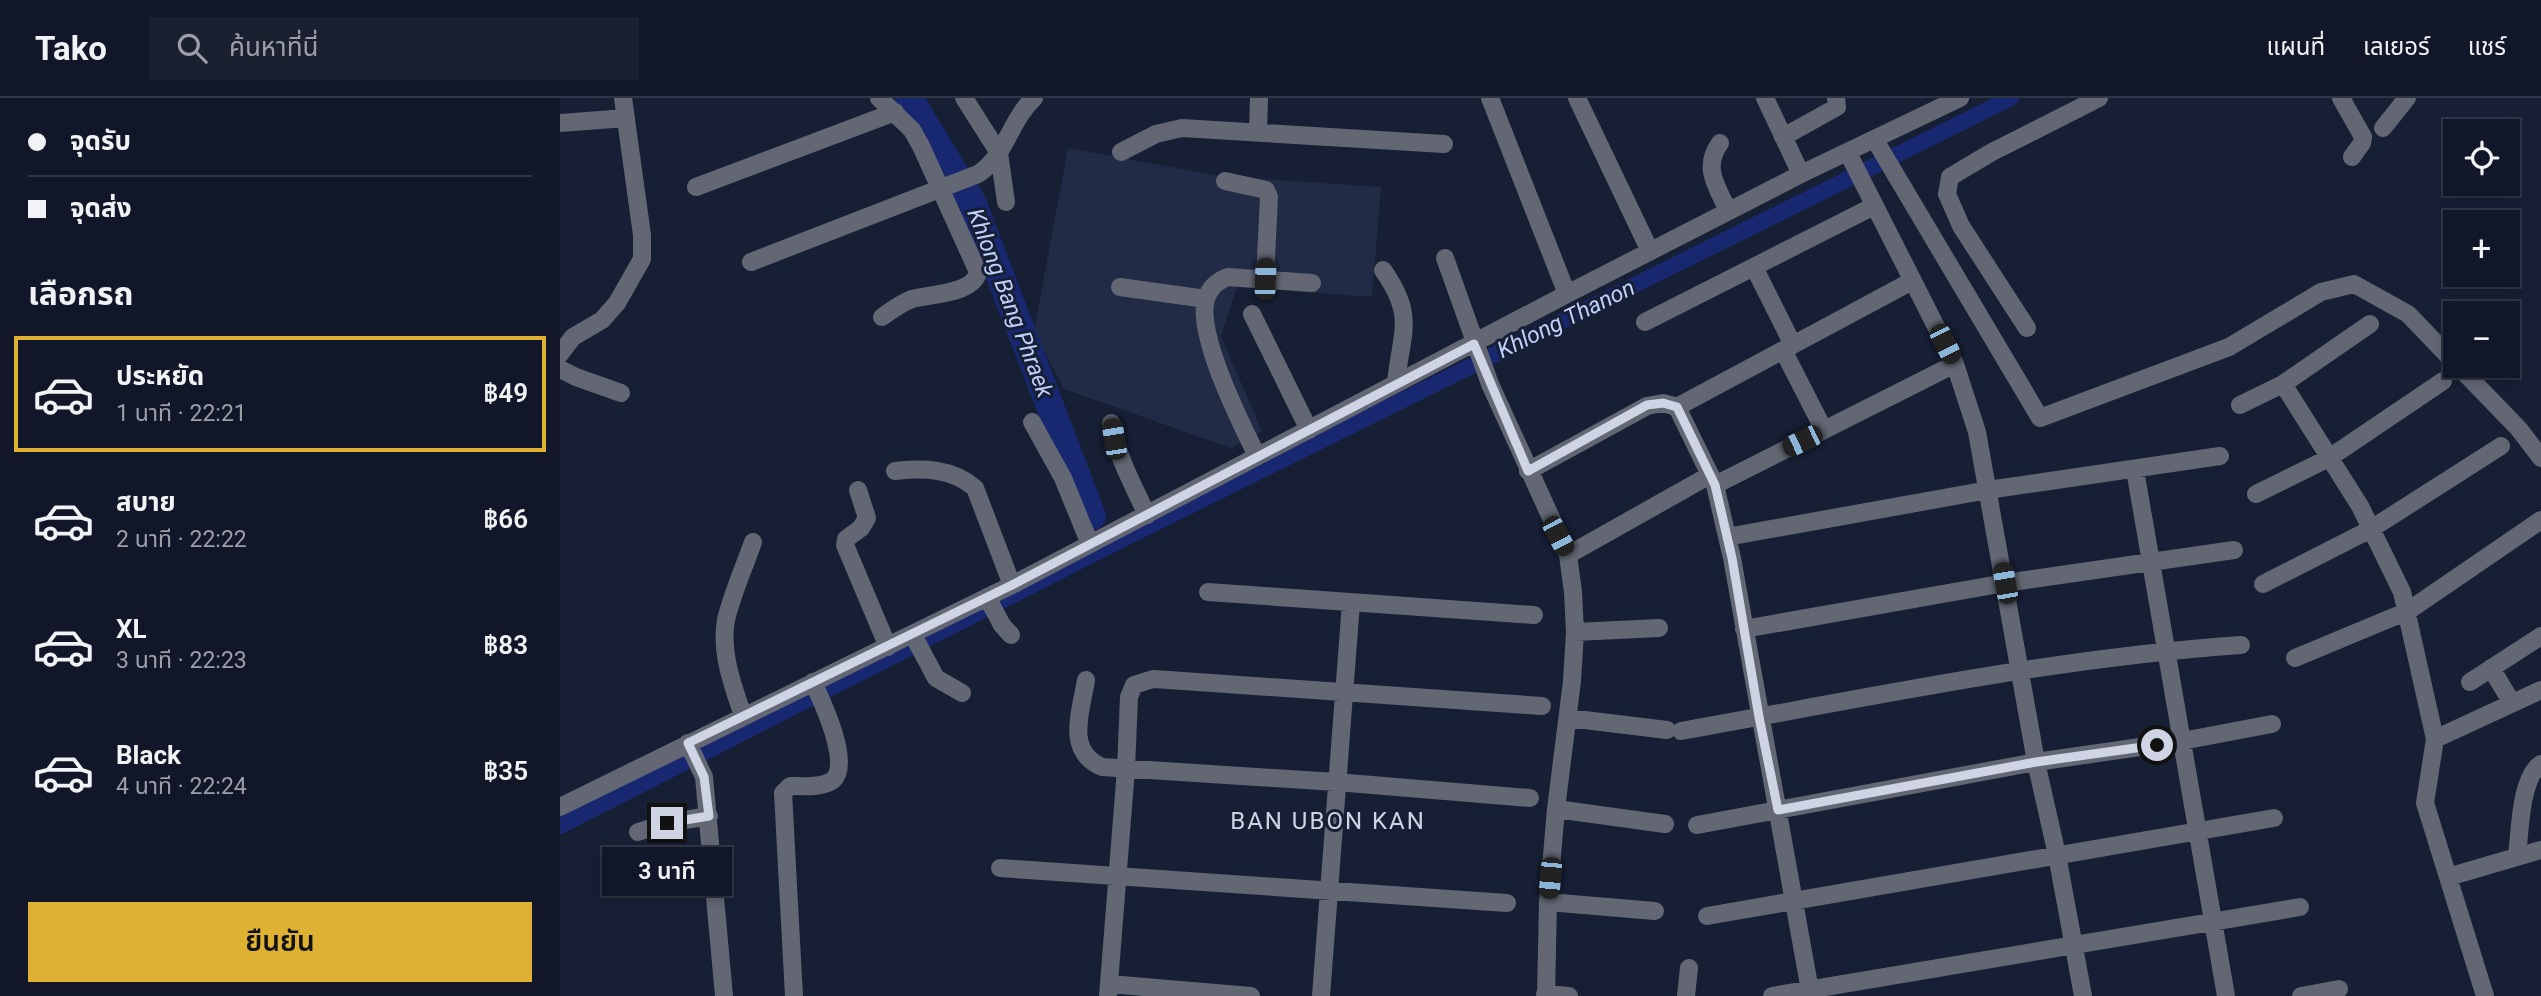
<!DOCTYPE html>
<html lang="th">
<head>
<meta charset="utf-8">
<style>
  body { margin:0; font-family:Roboto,"Noto Sans Thai",sans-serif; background:#1a2030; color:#f1f3f6; height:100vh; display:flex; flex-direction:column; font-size:26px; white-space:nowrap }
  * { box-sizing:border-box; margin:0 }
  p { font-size:23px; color:#9c9fa8 }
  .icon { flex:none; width:38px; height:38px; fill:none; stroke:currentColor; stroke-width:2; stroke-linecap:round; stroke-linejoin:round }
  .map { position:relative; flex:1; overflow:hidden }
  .drawer { display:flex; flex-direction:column; background:#111728; width:560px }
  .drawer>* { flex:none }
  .guide { display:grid; align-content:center; height:154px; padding:0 28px; background:#111728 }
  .buttons { position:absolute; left:1883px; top:21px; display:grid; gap:14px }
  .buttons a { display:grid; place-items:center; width:77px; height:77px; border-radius:0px; background:#111728; box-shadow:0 4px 10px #0003,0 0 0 2px #303645; font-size:35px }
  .end { position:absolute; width:32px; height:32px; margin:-16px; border:9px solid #ced4e3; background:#111; box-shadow:0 0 0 4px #111 }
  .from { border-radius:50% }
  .bubble { position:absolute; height:49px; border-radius:0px; background:#111728; box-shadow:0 4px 10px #0003,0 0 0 2px #303645; font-size:23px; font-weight:600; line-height:49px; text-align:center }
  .car { position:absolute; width:21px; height:42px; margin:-21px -10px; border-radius:9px; box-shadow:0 0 5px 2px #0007; background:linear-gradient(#222 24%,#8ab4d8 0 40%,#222 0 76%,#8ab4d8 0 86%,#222 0) }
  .guide b { display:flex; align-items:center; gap:24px; height:66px; font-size:26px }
  .guide b+b { border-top:2px solid #303645 }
  .guide i { width:18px; height:18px; background:#f1f3f6 }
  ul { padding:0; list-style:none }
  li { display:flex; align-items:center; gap:21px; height:116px; margin:0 14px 10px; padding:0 14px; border:4px solid transparent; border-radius:0px }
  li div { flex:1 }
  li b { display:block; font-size:26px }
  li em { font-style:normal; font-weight:600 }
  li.active { border-color:#deb133 }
  li>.icon { width:63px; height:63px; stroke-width:1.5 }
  h2 { padding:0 28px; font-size:32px; line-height:84px }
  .button { display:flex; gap:14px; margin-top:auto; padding:14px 28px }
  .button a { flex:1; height:80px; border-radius:0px; background:#deb133; color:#111; font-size:28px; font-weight:600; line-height:80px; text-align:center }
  header { display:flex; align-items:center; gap:42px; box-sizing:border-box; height:98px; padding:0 35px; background:#111728; border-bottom:2px solid #303645 }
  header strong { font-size:33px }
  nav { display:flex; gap:38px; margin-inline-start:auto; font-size:24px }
  .search { width:490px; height:63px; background:#1a2030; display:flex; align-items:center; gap:18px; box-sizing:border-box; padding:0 24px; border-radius:0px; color:#9c9fa8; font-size:26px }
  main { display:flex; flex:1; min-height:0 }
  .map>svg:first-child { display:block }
  .built { fill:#212b46 }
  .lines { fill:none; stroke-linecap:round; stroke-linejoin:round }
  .canal { stroke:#172870; stroke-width:16 }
  .river { stroke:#172870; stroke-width:28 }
  .minor { stroke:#626773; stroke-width:18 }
  .route { stroke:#ced4e3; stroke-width:9 }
  .labels { text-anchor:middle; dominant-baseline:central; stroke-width:6; stroke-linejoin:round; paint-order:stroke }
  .water-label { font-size:23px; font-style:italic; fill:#bfd0fb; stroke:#171f35 }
  .quarter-label { font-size:24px; letter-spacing:2px; fill:#ced4e3; stroke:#171f35 }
</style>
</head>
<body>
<header>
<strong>Tako</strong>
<div class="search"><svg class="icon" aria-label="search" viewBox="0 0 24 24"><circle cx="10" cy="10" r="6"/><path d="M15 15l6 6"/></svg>ค้นหาที่นี่</div>
<nav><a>แผนที่</a><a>เลเยอร์</a><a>แชร์</a></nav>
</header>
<main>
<section class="drawer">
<div class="guide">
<b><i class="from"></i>จุดรับ</b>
<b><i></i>จุดส่ง</b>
</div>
<h2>เลือกรถ</h2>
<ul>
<li class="active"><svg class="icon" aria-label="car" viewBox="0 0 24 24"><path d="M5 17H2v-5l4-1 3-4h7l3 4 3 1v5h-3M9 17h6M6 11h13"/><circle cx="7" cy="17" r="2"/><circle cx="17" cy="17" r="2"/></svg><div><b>ประหยัด</b><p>1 นาที · 22:21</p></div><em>฿49</em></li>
<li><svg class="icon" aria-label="car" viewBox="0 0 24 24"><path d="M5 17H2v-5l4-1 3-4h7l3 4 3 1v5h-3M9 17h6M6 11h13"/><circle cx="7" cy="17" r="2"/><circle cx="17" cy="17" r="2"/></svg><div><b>สบาย</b><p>2 นาที · 22:22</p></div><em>฿66</em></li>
<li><svg class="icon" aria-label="car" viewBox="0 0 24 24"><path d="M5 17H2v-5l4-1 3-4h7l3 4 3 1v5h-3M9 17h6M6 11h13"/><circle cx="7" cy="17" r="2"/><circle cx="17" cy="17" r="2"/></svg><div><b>XL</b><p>3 นาที · 22:23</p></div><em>฿83</em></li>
<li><svg class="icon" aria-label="car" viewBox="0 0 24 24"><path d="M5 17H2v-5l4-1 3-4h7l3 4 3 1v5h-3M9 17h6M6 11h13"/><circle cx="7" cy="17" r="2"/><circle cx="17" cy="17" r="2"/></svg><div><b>Black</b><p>4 นาที · 22:24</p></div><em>฿35</em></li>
</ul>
<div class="button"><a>ยืนยัน</a></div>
</section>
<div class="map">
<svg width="1981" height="898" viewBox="0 0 1981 898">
  <rect width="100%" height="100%" fill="#171f35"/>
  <path class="built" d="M508 50 659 78 821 89 812 199 677 189 661 238 702 333 671 350 504 291 474 233Z"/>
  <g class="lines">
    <path class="canal" d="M0 728 547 449 1451 0"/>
    <path class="river" d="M349 0 412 104 532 418"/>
    <path class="minor" d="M319 0 352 32 361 48 418 174C414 196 370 196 352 201 341 205 332 212 322 219
      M404 0 439 55 446 104
      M930 0 1007 196
      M1017 0 1090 153
      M1205 0 1241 76
      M1781 0 1803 39 1802 45 1792 59
      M0 25 66 20
      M1823 30 1847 0
      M698 35 699 0
      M1223 39 1277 9 1276 0
      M1315 42 1480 320 1669 249 1761 194 1794 186 1848 216 1895 265
      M1160 45C1142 70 1157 88 1168 113
      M561 54 596 36 622 30 884 46
      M1288 55 1395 266 1417 334 1476 664 1497 757 1523 898
      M665 83 706 92 709 99 705 181
      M136 89 335 14
      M885 160 930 286 1008 457 1013 494 1015 534 1012 583 996 711 988 804 986 898
      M191 164 418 76C446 58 450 22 474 0
      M1194 169 1233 247
      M823 172C856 219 841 234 836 285
      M560 189 646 201
      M692 216 749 332
      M1085 224 1314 108
      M1467 230 1401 128 1387 96 1390 79 1432 54 1539 0
      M1223 252 1264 332
      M0 256 13 239 42 222 57 205 82 161V137L63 0
      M1898 268 1959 331 1981 360
      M0 271 16 279 61 295
      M1723 286 1800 408 1842 494 1875 641 1865 705 1925 898
      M1680 307 1723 286 1810 226
      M1117 309 1155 387 1172 460 1251 898
      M472 324 503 380 530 446
      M551 325C557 358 573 387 587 417
      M697 358C681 325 636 237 646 201 650 189 657 183 668 179L752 185
      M1575 372 1666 898
      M335 373C363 370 392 370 415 390L452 487
      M968 373 1087 308 1103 305 1117 309 1352 183
      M1155 387 1395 266
      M298 392 307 420 301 430 286 441 285 447 328 549
      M1696 396 1769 360 1883 283
      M1167 439 1428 392 1660 358
      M1008 457 1150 377
      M1703 486 1811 431 1941 348
      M648 494 974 517
      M427 499 442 527 451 537
      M1184 531 1445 485 1674 452
      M1015 534 1099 530
      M353 537 376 580 402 595
      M1735 560 1848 513 1981 422
      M1931 570 1952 605
      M526 582C521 614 505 653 542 669L776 684 970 700
      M1910 584 1981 538
      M183 618C173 587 160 555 166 522 172 496 184 470 193 444
      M1008 620 1107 632
      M1121 633C1307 600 1493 560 1681 547
      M1875 641 1981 592
      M128 645 144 679 164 898
      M0 709 452 487 1007 196 1241 76 1400 0
      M996 711 1105 726
      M1137 727 1476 664 1622 643 1712 626
      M78 734 107 725 149 718
      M1957 759C1960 735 1960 679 1981 666
      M440 770 947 805
      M1888 779 1981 752
      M988 804 1095 813
      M1147 818 1714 720
      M549 886 691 898
      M985 896 1009 898
      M234 898 223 695 230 688C243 688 263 690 273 682 292 666 261 601 253 584
      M548 898 566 671 569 599 574 587 593 581 609 582 982 608
      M761 898 791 505
      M1126 898 1129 870
      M1212 898 1740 809
      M1741 898 1779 891"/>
  </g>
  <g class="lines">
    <path class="route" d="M107 725 149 718 144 679 128 645 452 487 914 246 968 373 1087 307 1103 305 1117 309 1155 387 1172 460 1199 619 1218 712 1476 664 1597 647"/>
  </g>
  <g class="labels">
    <g class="water-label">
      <text transform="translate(450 205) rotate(69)">Khlong Bang Phraek</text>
      <text transform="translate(1006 221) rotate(-26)">Khlong Thanon</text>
    </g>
    <g class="quarter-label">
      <text x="768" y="723">BAN UBON KAN</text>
    </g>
  </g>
</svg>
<div class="buttons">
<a><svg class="icon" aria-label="locate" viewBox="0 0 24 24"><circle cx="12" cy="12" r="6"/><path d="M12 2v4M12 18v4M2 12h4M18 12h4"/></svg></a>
<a>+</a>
<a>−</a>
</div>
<i class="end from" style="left:1597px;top:647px"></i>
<i class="end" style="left:107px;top:725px"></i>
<div class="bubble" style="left:42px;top:749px;width:130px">3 นาที</div>
<i class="car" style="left:705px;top:181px;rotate:2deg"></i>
<i class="car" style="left:1385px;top:246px;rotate:153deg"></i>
<i class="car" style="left:554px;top:341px;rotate:351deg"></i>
<i class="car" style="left:1242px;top:343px;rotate:244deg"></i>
<i class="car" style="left:998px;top:438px;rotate:152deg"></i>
<i class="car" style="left:1445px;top:485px;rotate:350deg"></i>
<i class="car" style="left:990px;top:780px;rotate:185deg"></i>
</div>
</main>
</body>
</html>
